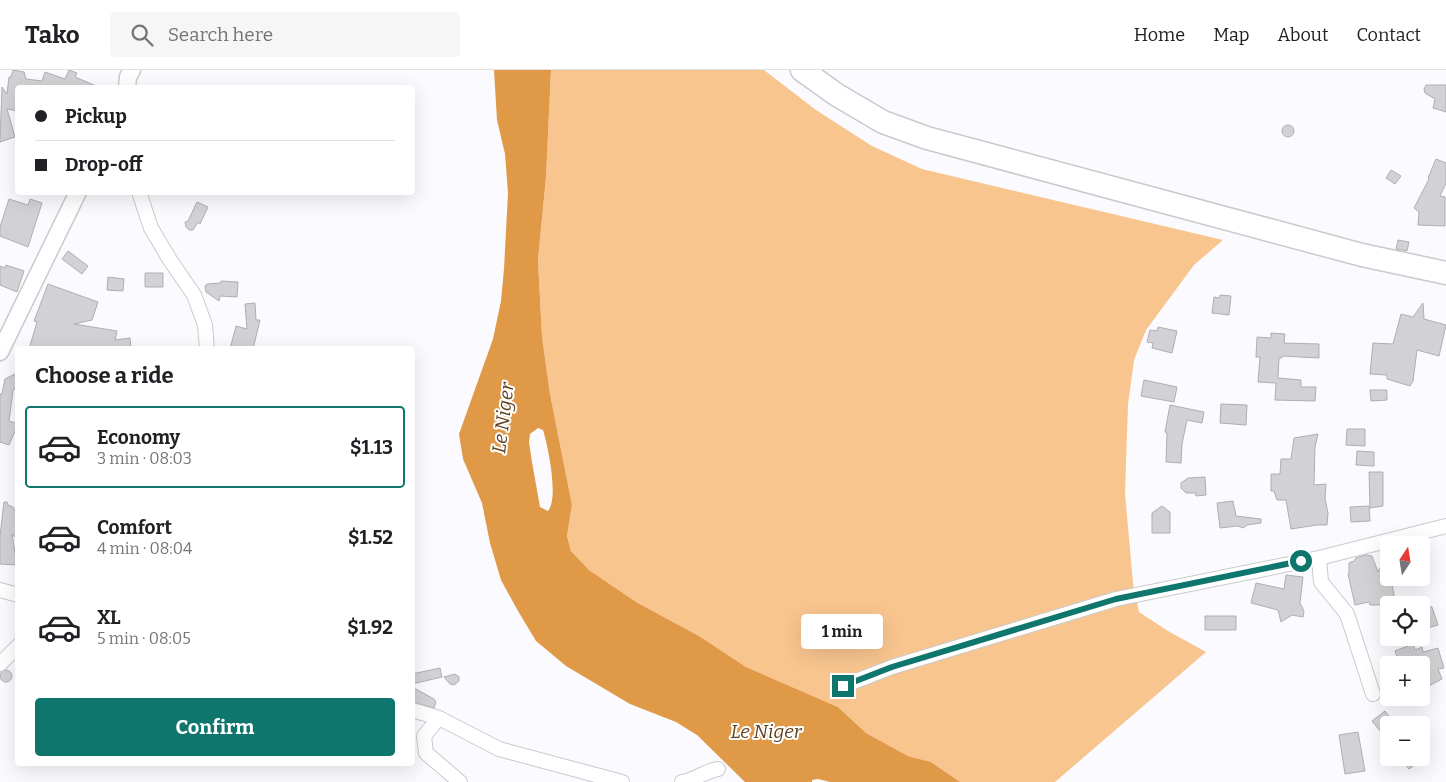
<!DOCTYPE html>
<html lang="en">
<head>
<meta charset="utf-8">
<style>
  body { margin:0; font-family:Bitter,serif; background:#f6f6f6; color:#202124; height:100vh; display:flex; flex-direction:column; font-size:19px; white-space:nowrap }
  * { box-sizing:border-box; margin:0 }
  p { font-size:16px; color:#757577 }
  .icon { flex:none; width:28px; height:28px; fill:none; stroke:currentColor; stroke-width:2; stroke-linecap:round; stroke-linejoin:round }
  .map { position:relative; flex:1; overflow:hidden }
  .sheet { position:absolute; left:15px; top:276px; width:400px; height:420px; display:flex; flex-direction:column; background:#fff; border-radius:5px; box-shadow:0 5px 20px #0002 }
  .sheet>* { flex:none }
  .top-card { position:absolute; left:15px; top:15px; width:400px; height:110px; border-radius:5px; box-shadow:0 5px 20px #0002; display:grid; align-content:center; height:110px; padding:0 20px; background:#fff }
  .needle { width:32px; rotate:12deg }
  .buttons { position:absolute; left:1380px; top:466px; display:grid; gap:10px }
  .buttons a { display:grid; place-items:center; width:50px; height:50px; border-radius:5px; background:#fff; box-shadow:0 5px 20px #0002; font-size:25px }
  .end { position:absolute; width:22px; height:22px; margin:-11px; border:6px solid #0f766e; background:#fff; box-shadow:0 0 0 2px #fff }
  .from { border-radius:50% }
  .bubble { position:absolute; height:35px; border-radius:5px; background:#fff; box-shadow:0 5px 20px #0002; font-size:16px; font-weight:700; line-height:35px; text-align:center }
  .top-card b { display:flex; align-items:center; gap:18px; height:48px; font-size:19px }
  .top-card b+b { border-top:1px solid #e0e0e0 }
  .top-card i { width:12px; height:12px; background:#202124 }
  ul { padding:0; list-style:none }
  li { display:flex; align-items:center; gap:15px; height:82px; margin:0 10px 8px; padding:0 10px; border:2px solid transparent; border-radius:5px }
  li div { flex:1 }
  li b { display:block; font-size:19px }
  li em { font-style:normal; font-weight:700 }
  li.on { border-color:#0f766e }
  li>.icon { width:45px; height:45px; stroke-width:1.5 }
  h2 { padding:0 20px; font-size:22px; line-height:60px }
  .action { display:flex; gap:10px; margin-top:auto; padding:10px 20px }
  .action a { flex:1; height:58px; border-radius:5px; background:#0f766e; color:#fff; font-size:20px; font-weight:700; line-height:58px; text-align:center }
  header { display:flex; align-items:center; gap:30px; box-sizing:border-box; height:70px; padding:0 25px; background:#fff; border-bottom:1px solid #e0e0e0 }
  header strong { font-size:24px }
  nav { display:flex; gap:28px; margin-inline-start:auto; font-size:18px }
  .search { width:350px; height:45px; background:#f6f6f6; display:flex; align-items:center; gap:12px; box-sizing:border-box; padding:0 18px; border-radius:5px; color:#757577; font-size:19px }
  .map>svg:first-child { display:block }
  .green { fill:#f8c58f }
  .water { fill:#e09947; fill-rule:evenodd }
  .building { fill:#d2d2d5; stroke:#afaeb2 }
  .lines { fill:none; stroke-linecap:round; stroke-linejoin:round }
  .minor-casing { stroke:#cacacd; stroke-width:16 }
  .tertiary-casing { stroke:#cacacd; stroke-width:19 }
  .trunk-casing { stroke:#cacacd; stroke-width:25 }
  .minor { stroke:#fff; stroke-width:14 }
  .tertiary { stroke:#fff; stroke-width:16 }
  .trunk { stroke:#fff; stroke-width:22 }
  .route { stroke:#0f766e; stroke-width:6 }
  .labels { text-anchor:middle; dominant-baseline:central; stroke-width:4; stroke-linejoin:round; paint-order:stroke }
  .water-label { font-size:19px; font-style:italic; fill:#5e401f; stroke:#fff }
</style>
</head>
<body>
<header>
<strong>Tako</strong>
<div class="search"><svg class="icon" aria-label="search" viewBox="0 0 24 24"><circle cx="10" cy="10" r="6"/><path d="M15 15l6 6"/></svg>Search here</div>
<nav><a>Home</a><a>Map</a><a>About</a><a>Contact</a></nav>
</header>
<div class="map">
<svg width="1446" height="712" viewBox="0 0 1446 712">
  <rect width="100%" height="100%" fill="#fbfafe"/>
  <path class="green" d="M551 0H764L816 40 872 76 922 99 1223 170 1194 195 1146 260 1134 290 1128 335 1125 423 1133 513 1139 542 1168 561 1206 582 1055 712H960L931 692 908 686 866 663 838 637 746 597 699 566 636 532 589 500 571 481 567 466 572 435 550 324 542 267 538 190 546 107Z"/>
  <path class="water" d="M494 0H551L546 107 538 190 542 267 550 324 572 435 567 466 571 481 589 500 636 532 699 566 746 597 838 637 866 663 908 686 931 692 960 712H830L818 709 812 710V712H745L697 665 676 652 630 634 566 596 536 571 518 541 501 510 490 473 482 433 463 389 459 364 493 269 501 231 504 199 508 123 505 84 497 50ZM538 358 543 360C548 376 559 428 548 441L540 437 532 392 529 372 530 364Z"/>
  <path class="building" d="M13 0 24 2 26 9 42 11 45 2 65 9 69 0 77 3 75 7 101 18H18V41L7 39 15 67 0 72 2 17 7 24 9 7H11Z
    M1426 15H1446V42L1433 38 1435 29 1425 23 1424 19Z
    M1282 61a6 6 0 1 1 12 0a6 6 0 1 1-12 0Z
    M1436 89 1446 93V113L1440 126 1445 127V156L1418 155 1419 142 1414 138 1429 109 1428 108Z
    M1391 100 1401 106 1395 114 1386 108Z
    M9 129 28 135 30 129 42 133 28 177 0 166V157Z
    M197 132 208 137 200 154 198 152 193 160H189L186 157 185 152 188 151Z
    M1398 170 1409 172 1407 181 1396 179Z
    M68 181 88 196 82 204 62 189Z
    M6 195 24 201 17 222 0 215V196L5 198Z
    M145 203H163V217H145Z
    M108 207 124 209 123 221 107 220Z
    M221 211 238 212 237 227 220 226 219 231 206 222 205 216 207 214 221 213Z
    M48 214 98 232 92 250 74 254 117 261 115 270 130 268 131 279H29L37 252 34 251Z
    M1220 225 1231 226 1229 245 1212 243 1214 227 1219 228Z
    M255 233 256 250H260L253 279H230L236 256 247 259 245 234Z
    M1423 233 1424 249 1446 255 1439 286 1417 280 1413 311 1410 316 1387 309V305L1370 304 1373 273 1393 274 1401 244 1413 247Z
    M1158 257 1177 261 1172 283 1152 278 1153 273 1147 272 1150 260 1157 261Z
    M1271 263 1285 264 1284 273 1319 274V288L1282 286V288H1279L1278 308 1301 310V317H1316L1315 331 1275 330 1276 313 1258 312 1260 287H1256L1257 267 1271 268Z
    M17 303 16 316 13 321 9 351 18 354 9 375 0 372V324H2L5 309Z
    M1144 310 1177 317 1174 332 1141 326Z
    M1370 320H1387V330L1371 331Z
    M1221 334 1247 335 1246 355 1220 353Z
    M1170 335 1204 342 1202 353 1187 350 1182 374 1181 393 1166 392 1167 363 1165 362Z
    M1347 359H1365V376L1346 375Z
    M1318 364 1315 377 1314 415 1326 414 1325 428 1328 443 1327 455H1317L1291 459 1286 430H1277L1274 421H1271V404H1280L1281 389H1291L1294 368Z
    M1357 381 1374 382V396L1356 395Z
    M1369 402H1383V436L1370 438Z
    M1205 407 1206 425 1196 426 1195 423H1186L1181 418V413L1188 408Z
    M1233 431 1236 446 1261 449V453L1247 455 1243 458 1238 456 1220 458 1217 433Z
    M4 432H7L8 435 13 437 18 447V470L12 464 17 495 0 494V466Z
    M1162 436 1170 442V463H1152V443Z
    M1369 436 1370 451 1351 452 1350 437Z
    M1389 481V509H1391L1396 535H1370L1369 532 1355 535 1348 504 1349 503V493L1354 491 1356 488 1365 485 1372 486 1378 502Z
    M1286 505 1303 507 1300 533 1304 541 1303 547 1292 545 1281 552 1278 540 1251 533 1256 513 1284 519Z
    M1421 536 1432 537 1438 555 1428 558Z
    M1205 546H1236V560H1205Z
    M1413 574 1415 580 1422 577 1423 582 1438 578 1444 598 1438 599 1442 609 1421 620V595H1400L1395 581Z
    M440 598 442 607 412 614V604Z
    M0 606a6 6 0 1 1 12 0a6 6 0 1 1-12 0Z
    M455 604 459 607V611L454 615 450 614 444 607Z
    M412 617 434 629 436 632 434 638 412 632Z
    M1385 641 1396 655H1389V672L1372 651Z
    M1358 662 1365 701 1345 704 1339 665Z
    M1400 688H1424L1409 699Z"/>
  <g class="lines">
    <defs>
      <path id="minor" d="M139 122 151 158 170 190 194 225 205 255 207 279
        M1319 488 1321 512 1347 544 1373 624
        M0 520 18 525
        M0 594 18 576
        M843 616 892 597 1116 529 1319 488 1446 456
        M412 640 439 648 424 666 426 683 460 712
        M439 648 499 679 622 712
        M682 712C695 710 705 701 718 699"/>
      <path id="tertiary" d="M127 18 128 7 132 0
        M0 282 78 122"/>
      <path id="trunk" d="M802 0 837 25 883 52 927 68 1362 185 1446 203"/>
    </defs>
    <use href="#minor" class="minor-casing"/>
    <use href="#tertiary" class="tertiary-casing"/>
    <use href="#trunk" class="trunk-casing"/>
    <use href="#minor" class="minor"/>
    <use href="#tertiary" class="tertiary"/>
    <use href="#trunk" class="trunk"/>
  </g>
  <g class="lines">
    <path class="route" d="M843 616 892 597 1116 529 1301 491"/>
  </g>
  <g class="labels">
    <g class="water-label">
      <text transform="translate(503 348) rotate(-83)">Le Niger</text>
      <text x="766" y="661">Le Niger</text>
    </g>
  </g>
</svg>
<div class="buttons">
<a><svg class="needle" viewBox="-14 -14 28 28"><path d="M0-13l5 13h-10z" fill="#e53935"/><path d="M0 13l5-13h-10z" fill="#757577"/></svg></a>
<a><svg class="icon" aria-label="locate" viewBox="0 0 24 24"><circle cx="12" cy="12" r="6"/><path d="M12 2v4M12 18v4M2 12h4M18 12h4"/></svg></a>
<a>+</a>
<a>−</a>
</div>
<i class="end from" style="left:1301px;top:491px"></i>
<i class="end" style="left:843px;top:616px"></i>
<div class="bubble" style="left:801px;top:544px;width:82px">1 min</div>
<div class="top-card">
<b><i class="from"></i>Pickup</b>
<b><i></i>Drop-off</b>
</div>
<section class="sheet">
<h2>Choose a ride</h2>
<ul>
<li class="on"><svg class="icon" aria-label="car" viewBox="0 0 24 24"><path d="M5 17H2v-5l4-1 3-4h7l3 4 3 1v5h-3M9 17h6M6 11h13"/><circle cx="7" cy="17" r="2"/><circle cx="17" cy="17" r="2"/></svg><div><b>Economy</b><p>3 min · 08:03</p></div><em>$1.13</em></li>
<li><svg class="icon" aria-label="car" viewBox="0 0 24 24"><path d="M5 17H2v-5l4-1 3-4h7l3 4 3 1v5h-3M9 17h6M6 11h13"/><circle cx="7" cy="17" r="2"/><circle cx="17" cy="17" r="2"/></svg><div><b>Comfort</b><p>4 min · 08:04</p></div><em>$1.52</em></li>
<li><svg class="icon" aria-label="car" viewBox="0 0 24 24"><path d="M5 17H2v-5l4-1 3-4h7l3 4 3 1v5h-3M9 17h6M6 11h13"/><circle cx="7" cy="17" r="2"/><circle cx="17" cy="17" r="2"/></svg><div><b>XL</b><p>5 min · 08:05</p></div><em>$1.92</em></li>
</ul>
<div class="action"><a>Confirm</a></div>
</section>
</div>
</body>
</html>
